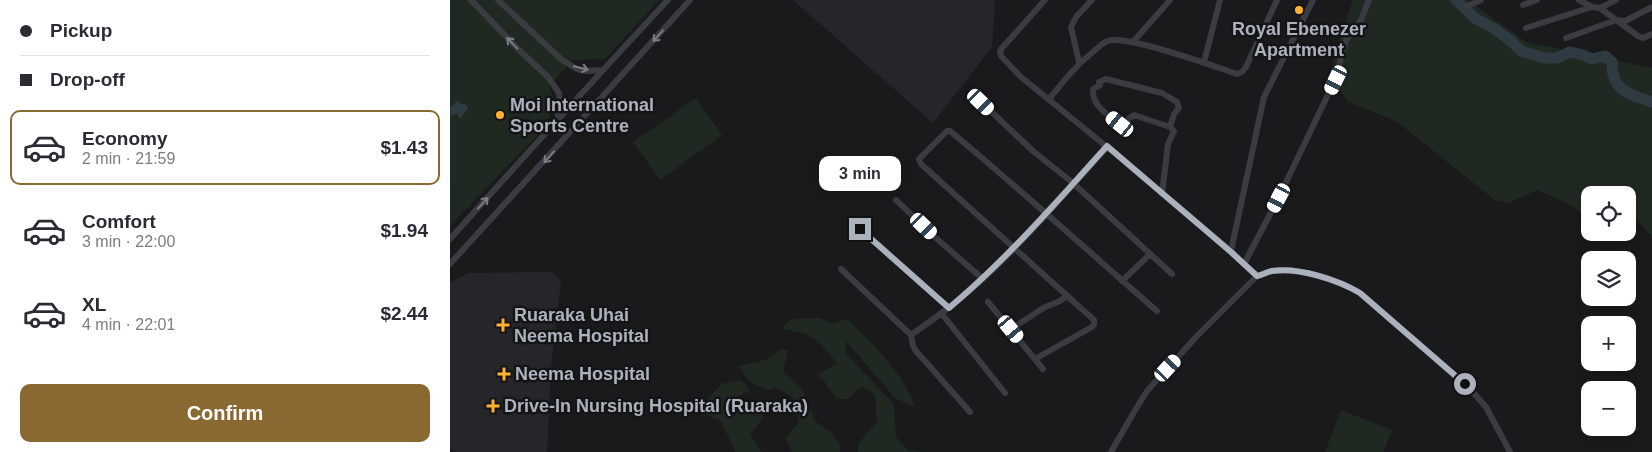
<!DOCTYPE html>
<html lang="en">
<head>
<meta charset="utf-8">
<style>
  body { margin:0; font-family:Arial,sans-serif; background:#f2f2f3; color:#2b2b33; height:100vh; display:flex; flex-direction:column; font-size:19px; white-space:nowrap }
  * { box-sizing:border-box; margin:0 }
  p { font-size:16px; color:#7c7c81 }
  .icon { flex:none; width:28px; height:28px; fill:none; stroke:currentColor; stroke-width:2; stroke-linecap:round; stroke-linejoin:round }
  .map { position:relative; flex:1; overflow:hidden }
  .side { display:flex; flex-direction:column; background:#fff; width:450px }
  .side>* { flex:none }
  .top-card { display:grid; align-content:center; height:110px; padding:0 20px; background:#fff }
  .tools { position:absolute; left:1131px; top:186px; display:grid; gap:10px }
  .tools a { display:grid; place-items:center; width:55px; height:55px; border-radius:10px; background:#fff; box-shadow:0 2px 12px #0003; font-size:25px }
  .end { position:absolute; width:22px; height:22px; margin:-11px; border:6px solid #acb2bd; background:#111; box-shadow:0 0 0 2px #111 }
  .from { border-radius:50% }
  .bubble { position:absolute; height:35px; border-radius:10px; background:#fff; box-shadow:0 2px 12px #0003; font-size:16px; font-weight:800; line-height:35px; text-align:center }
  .car { position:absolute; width:15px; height:30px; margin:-15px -8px; border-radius:6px; box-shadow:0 0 4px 1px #0007; background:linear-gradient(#fff 24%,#345 0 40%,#fff 0 76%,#345 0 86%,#fff 0) }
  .top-card b { display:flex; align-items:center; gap:18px; height:48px; font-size:19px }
  .top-card b+b { border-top:1px solid #e1e1e2 }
  .top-card i { width:12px; height:12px; background:#2b2b33 }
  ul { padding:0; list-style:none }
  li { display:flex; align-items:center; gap:15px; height:75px; margin:0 10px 8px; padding:0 10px; border:2px solid transparent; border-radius:10px }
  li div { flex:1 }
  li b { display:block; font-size:19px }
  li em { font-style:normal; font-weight:800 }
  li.selected { border-color:#8a6832 }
  li>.icon { width:45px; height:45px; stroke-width:1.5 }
  .cta { display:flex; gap:10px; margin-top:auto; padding:10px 20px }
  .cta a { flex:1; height:58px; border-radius:10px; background:#8a6832; color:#fff; font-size:20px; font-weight:800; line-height:58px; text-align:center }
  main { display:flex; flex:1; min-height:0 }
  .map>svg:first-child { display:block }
  .built { fill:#26262a }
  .green { fill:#202921 }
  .water { fill:#2f3b43 }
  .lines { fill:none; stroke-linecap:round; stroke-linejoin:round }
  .river { stroke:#2f3b43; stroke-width:11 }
  .street { stroke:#3b3c42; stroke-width:6 }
  .oneway { stroke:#797d86 }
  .route { stroke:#acb2bd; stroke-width:6 }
  .poi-dot { fill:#ffb230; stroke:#151518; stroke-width:2 }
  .labels { text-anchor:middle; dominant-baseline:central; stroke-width:5; stroke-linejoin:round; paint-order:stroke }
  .poi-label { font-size:18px; font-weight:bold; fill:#acb2bd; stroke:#151518; text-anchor:start }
</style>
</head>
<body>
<main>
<section class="side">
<div class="top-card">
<b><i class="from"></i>Pickup</b>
<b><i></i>Drop-off</b>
</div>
<ul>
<li class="selected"><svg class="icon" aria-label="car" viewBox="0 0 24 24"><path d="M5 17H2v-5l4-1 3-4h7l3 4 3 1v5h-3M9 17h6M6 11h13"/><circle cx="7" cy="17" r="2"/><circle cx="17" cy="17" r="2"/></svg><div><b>Economy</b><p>2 min · 21:59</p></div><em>$1.43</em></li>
<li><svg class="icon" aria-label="car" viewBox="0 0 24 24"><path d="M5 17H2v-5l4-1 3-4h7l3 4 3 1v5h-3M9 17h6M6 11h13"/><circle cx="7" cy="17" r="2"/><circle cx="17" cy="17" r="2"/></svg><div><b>Comfort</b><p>3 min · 22:00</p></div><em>$1.94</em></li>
<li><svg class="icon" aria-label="car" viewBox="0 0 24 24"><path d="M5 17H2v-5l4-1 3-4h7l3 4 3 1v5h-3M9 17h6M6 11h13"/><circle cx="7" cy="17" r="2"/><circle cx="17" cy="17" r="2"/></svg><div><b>XL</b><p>4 min · 22:01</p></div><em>$2.44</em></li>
</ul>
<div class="cta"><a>Confirm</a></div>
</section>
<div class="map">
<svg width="1202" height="452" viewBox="0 0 1202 452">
  <rect width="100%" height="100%" fill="#1a1a1d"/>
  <path class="built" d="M343 0H545L542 47 483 123Z
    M101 272 111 281 101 367 97 452H7L0 448V282L19 273Z"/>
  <path class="green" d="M0 0H209L155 59 123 60 99 86 105 104 95 127 0 226Z
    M903 0H1018L1076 42 1202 68V237L1184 217 1178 221V195H1140V219L1117 203 1087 190 1058 203 1045 200 946 121 898 102 880 75 884 55Z
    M246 98 272 135 210 180 183 142Z
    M369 318 382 324 397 319C420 341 456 376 465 407L445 398 396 341 395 353 444 404 446 437 458 450 474 452H408V444L427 422 425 395 412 386 398 399H387L374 381 367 375 387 363C367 339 364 333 331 329L341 319Z
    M331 349 338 351 333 372 352 389 365 421 382 433 391 447 389 452H343L335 438 349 423 343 398 326 387 318 391 299 381 289 366 315 360Z
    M291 380 300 391 278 400 291 414 306 406 313 418 300 434 312 452H286L270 420 247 412 271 384Z
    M891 410 942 430 933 452H875Z"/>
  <path class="water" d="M7 101 11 104H16L18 108 10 119 7 113 1 116 0 108Z"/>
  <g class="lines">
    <path class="river" d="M1006 0 1026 19 1045 29 1061 41 1071 51 1095 58H1107L1120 52 1133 55 1142 59 1155 56 1162 62C1161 91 1179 94 1202 102"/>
    <path class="street" d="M21 0 69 50 98 77 109 93 110 103 107 121
      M48 0 112 60 127 69 136 71 153 70
      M595 0 552 48 550 51 551 56 571 77 657 147 781 251 807 276
      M1129 0 1142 7 1150 8 1188 36 1193 38 1202 34
      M1073 5 1087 0
      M1015 7 1031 0
      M1150 8 1166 0
      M1076 28 1142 7
      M1116 38 1166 20 1175 21 1202 7
      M683 42 720 0
      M629 62 621 27 626 17 642 0
      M754 62 770 0
      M599 99C614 81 625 66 643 52 648 48 652 43 658 41 675 34 766 67 787 74L792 72 796 67 827 0
      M531 102 583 151 623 183 722 274
      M712 194 718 144 724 131 720 127 724 114 729 108 727 102 712 93 656 79 649 82 650 85 643 89C641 106 660 116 672 126L676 125 678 119 684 115 720 127
      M446 200 487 239 533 279
      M410 229 499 308
      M0 239C72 159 144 79 218 0
      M781 251 814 97 863 0
      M0 264 240 0
      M794 264 829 197 885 80 896 40 911 20 919 0
      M391 269 461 335 463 346 466 351 520 412
      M672 281 700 254
      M538 302 593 369
      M492 314 555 393
      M561 329 595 307 608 302 617 296
      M461 335C487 317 511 299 534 278 578 237 617 191 657 147
      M585 359 642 327 644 325V320L471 164 469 159 497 131H500C570 189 638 251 707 311
      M661 452 684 412 697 391 747 336 807 276C812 275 817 272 822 271 849 267 888 280 910 293L1022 391 1036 407 1060 452"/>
  </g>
  <defs><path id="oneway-shaft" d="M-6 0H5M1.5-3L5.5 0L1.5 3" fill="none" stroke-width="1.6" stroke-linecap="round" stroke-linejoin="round" transform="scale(1.25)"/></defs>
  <g class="oneway">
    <use href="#oneway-shaft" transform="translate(208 36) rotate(132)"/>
    <use href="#oneway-shaft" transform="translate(62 43) rotate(-134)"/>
    <use href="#oneway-shaft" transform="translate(131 68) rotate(13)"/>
    <use href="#oneway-shaft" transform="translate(99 157) rotate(132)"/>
    <use href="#oneway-shaft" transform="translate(33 203) rotate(-48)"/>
  </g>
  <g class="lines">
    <path class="route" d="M410 229 499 308C557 259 607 202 657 146L781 252 807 276C812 275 817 272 822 271 849 267 888 280 910 293L1015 384"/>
  </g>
  <g class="poi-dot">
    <circle cx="849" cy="10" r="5"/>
    <circle cx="50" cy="115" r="5"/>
    <path d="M50.5 317.5h5v5h5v5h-5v5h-5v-5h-5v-5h5z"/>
    <path d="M51.5 366.5h5v5h5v5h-5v5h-5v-5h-5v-5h5z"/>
    <path d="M40.5 398.5h5v5h5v5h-5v5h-5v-5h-5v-5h5z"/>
  </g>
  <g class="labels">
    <g class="poi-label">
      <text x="849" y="29" text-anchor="middle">Royal Ebenezer<tspan x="849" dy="21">Apartment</tspan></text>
      <text x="60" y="105">Moi International<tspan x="60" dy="21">Sports Centre</tspan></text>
      <text x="64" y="315">Ruaraka Uhai<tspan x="64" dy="21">Neema Hospital</tspan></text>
      <text x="65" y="374">Neema Hospital</text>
      <text x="54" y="406">Drive-In Nursing Hospital (Ruaraka)</text>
    </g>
  </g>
</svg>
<div class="tools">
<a><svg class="icon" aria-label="locate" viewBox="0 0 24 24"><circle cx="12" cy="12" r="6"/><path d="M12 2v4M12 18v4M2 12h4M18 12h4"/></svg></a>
<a><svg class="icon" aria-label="layers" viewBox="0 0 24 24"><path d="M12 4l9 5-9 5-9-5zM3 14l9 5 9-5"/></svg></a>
<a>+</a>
<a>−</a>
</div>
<i class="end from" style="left:1015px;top:384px"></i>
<i class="end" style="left:410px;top:229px"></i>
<div class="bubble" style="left:369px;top:156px;width:82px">3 min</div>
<i class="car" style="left:886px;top:80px;rotate:206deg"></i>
<i class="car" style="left:531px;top:102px;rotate:134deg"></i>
<i class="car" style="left:670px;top:124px;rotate:309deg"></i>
<i class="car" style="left:829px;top:198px;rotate:208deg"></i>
<i class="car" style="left:474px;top:226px;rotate:134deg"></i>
<i class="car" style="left:561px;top:329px;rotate:140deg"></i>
<i class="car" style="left:718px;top:368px;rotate:43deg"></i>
</div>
</main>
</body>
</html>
